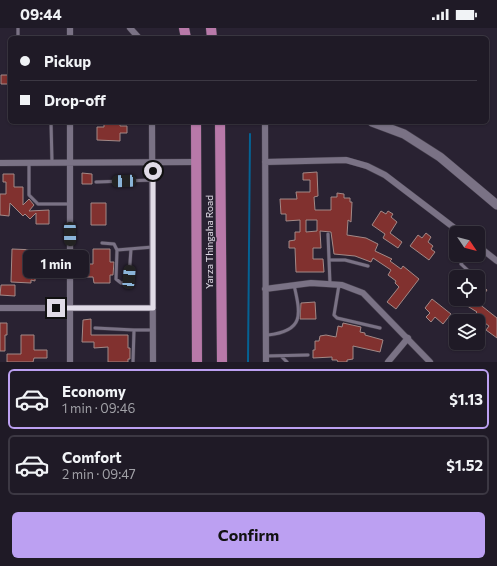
<!DOCTYPE html>
<html lang="en">
<head>
<meta charset="utf-8">
<style>
  body { margin:0; font-family:Commissioner,sans-serif; background:#2c2732; color:#f1f3f6; height:100vh; display:flex; flex-direction:column; font-size:15px; white-space:nowrap }
  * { box-sizing:border-box; margin:0 }
  p { font-size:13px; color:#a1a1a7 }
  .icon { flex:none; width:22px; height:22px; fill:none; stroke:currentColor; stroke-width:2; stroke-linecap:round; stroke-linejoin:round }
  .map { position:relative; height:334px; overflow:hidden }
  .details { display:flex; flex-direction:column; background:#1f1a26; flex:1 }
  .details>* { flex:none }
  .top-card { position:absolute; left:8px; top:8px; width:481px; height:88px; border-radius:6px; box-shadow:0 1px 3px #0004,0 0 0 1px #3c3843; display:grid; align-content:center; height:88px; padding:0 12px; background:#1f1a26 }
  .needle { width:26px; rotate:125deg }
  .tools { position:absolute; left:449px; top:198px; display:grid; gap:8px }
  .tools a { display:grid; place-items:center; width:36px; height:36px; border-radius:6px; background:#1f1a26; box-shadow:0 1px 3px #0004,0 0 0 1px #3c3843; font-size:20px }
  .end { position:absolute; width:18px; height:18px; margin:-9px; border:5px solid #e1dce7; background:#111; box-shadow:0 0 0 2px #111 }
  .from { border-radius:50% }
  .bubble { position:absolute; height:28px; border-radius:6px; background:#1f1a26; box-shadow:0 1px 3px #0004,0 0 0 1px #3c3843; font-size:13px; font-weight:700; line-height:28px; text-align:center }
  .car { position:absolute; width:12px; height:24px; margin:-12px -6px; border-radius:5px; box-shadow:0 0 3px 1px #0007; background:linear-gradient(#222 24%,#8ab4d8 0 40%,#222 0 76%,#8ab4d8 0 86%,#222 0) }
  .top-card b { display:flex; align-items:center; gap:14px; height:38px; font-size:15px }
  .top-card b+b { border-top:1px solid #3c3843 }
  .top-card i { width:10px; height:10px; background:#f1f3f6 }
  ul { padding:7px 0 0; list-style:none }
  li { display:flex; align-items:center; gap:12px; height:60px; margin:0 8px 6px; padding:0 4px; border:2px solid #3c3843; border-radius:6px }
  li div { flex:1 }
  li b { display:block; font-size:15px }
  li em { font-style:normal; font-weight:700 }
  li.current { border-color:#bca0f2 }
  li>.icon { width:36px; height:36px; stroke-width:1.5 }
  .primary-button { display:flex; gap:8px; margin-top:auto; padding:8px 12px }
  .primary-button a { flex:1; height:46px; border-radius:6px; background:#bca0f2; color:#111; font-size:16px; font-weight:700; line-height:46px; text-align:center }
  .status { display:flex; justify-content:space-between; align-items:center; height:28px; padding:0 20px; background:#1f1a26; direction:ltr }
  .status svg { height:11px; fill:currentColor }
  .map>svg:first-child { display:block }
  .lines { fill:none; stroke-linecap:round; stroke-linejoin:round }
  .stream { stroke:#056294; stroke-width:2 }
  .building { fill:#81312f; stroke:#a28987; fill-rule:evenodd }
  .lane-casing { stroke:#433d4a; stroke-width:4 }
  .street-casing { stroke:#433d4a; stroke-width:7 }
  .secondary-casing { stroke:#433d4a; stroke-width:10 }
  .primary-casing { stroke:#433d4a; stroke-width:11 }
  .lane { stroke:#7a7285; stroke-width:3 }
  .street { stroke:#7a7285; stroke-width:6 }
  .secondary { stroke:#7a7285; stroke-width:9 }
  .primary { stroke:#b879a9; stroke-width:10 }
  .route { stroke:#e1dce7; stroke-width:5 }
  .labels { text-anchor:middle; dominant-baseline:central; stroke-width:3.5; stroke-linejoin:round; paint-order:stroke }
  .street-label { font-size:10px; fill:#e1dce7; stroke:#292232 }
</style>
</head>
<body>
<div class="status"><b>09:44</b><svg viewBox="0 0 49 12"><path d="M0 12V9h3v3zM5 12V6h3v6zM10 12V3h3v9zM15 12V0h3v12zM26 1h20v11H26zM47 4h2v5h-2z"/></svg></div>
<div class="map">
<svg width="497" height="334" viewBox="0 0 497 334">
  <rect width="100%" height="100%" fill="#292232"/>
  <g class="lines">
    <path class="stream" d="M248 334 250 106"/>
  </g>
  <path class="building" d="M1 47H10V56H1Z
    M104 94H120V98H127V105H120V113L97 112V99H104Z
    M317 144 318 168 314 169 315 182H331V169H337V165L344 166V170H350V174H352L351 194 348 192 347 207 366 210 378 216 375 223 392 231 390 233 401 241 403 238 419 251 396 281 387 274 399 259 395 255 396 253 388 247 391 242 373 230 371 234 355 228 334 226 331 204 320 203 321 220H313V231H323L324 244H296L295 220H289V213L295 212V204H300V192L286 193V186H281L280 171H297L296 164H310V152H303V145ZM306 192H317V203L306 204Z
    M82 145 92 146V156H82Z
    M3 146H14V159H23V177L29 171 34 177 29 183 49 182V196H36V185L30 191 25 186 23 188 10 175 9 188 0 187V166H6V154H3Z
    M91 175H106V197H91Z
    M381 183 386 186 388 183 393 186 391 189 397 194 390 205 402 214 398 220 383 210 385 206 372 197Z
    M426 205 431 209 428 214 433 218 431 221 435 224 429 232 410 218 418 207 422 210Z
    M12 221 36 222 35 253 31 252V255L11 254Z
    M93 221H110V234H114L113 247H110V255H94L93 249H85V236H93Z
    M478 254 487 262 478 275 497 290V310L486 302 489 298 474 287 477 284 456 271H478Z
    M1 257H15V268L0 267Z
    M432 271 451 286 443 296 435 289 431 294 426 289 430 285 425 280Z
    M315 274 316 291H300L301 275Z
    M91 291V307H128V320H130V331H128V334H108V319L94 320V314H82L83 292Z
    M0 295H7V307H5V323H0Z
    M343 295 361 299 360 304 365 305V307L383 312 380 324 353 318V331L347 332V334H338L337 332H332V329L313 330V322H315V313H319L320 308 326 307 336 309 338 298 342 299Z
    M21 307H34V322H47V330H34L33 334H7V326H21Z"/>
  <g class="lines">
    <defs>
      <path id="lane" d="M18 10V0
        M51 94 52 134
        M29 135V167L38 176H69
        M96 154 153 152
        M328 206 330 256
        M102 215 114 216 117 222 153 219
        M117 222 116 251 121 255H126L129 249 131 221
        M467 227 461 236 473 247
        M329 232H345L368 238
        M339 257 334 287 337 290 380 300
        M95 300 134 302
        M268 307C304 303 301 287 294 257
        M266 328 308 327
        M281 328 287 334
        M133 334 134 302H153"/>
      <path id="street" d="M130 0 139 10
        M70 10V0
        M70 94V334
        M152 94 153 334
        M265 94 266 334
        M265 134 346 132 367 138 385 147 461 205
        M0 135 196 134
        M478 218 497 233
        M265 261 311 255 342 257 363 265 430 334
        M0 280H153
        M388 334 408 310"/>
      <path id="secondary" d="M372 94 404 106 440 129 497 177"/>
      <path id="primary" d="M184 0 186 10
        M211 0 212 10
        M196 94 197 334
        M220 94 222 334"/>
    </defs>
    <use href="#lane" class="lane-casing"/>
    <use href="#street" class="street-casing"/>
    <use href="#secondary" class="secondary-casing"/>
    <use href="#primary" class="primary-casing"/>
    <use href="#lane" class="lane"/>
    <use href="#street" class="street"/>
    <use href="#secondary" class="secondary"/>
    <use href="#primary" class="primary"/>
  </g>
  <g class="lines">
    <path class="route" d="M56 280H153V143"/>
  </g>
  <g class="labels">
    <g class="street-label">
      <text transform="translate(209 214) rotate(-90)">Yarza Thingaha Road</text>
    </g>
  </g>
</svg>
<div class="tools">
<a><svg class="needle" viewBox="-14 -14 28 28"><path d="M0-13l5 13h-10z" fill="#e53935"/><path d="M0 13l5-13h-10z" fill="#a1a1a7"/></svg></a>
<a><svg class="icon" aria-label="locate" viewBox="0 0 24 24"><circle cx="12" cy="12" r="6"/><path d="M12 2v4M12 18v4M2 12h4M18 12h4"/></svg></a>
<a><svg class="icon" aria-label="layers" viewBox="0 0 24 24"><path d="M12 4l9 5-9 5-9-5zM3 14l9 5 9-5"/></svg></a>
</div>
<i class="end from" style="left:153px;top:143px"></i>
<i class="end" style="left:56px;top:280px"></i>
<div class="bubble" style="left:23px;top:222px;width:66px">1 min</div>
<i class="car" style="left:124px;top:153px;rotate:268deg"></i>
<i class="car" style="left:70px;top:206px;rotate:179deg"></i>
<i class="car" style="left:129px;top:249px;rotate:5deg"></i>
<div class="top-card">
<b><i class="from"></i>Pickup</b>
<b><i></i>Drop-off</b>
</div>
</div>
<section class="details">
<ul>
<li class="current"><svg class="icon" aria-label="car" viewBox="0 0 24 24"><path d="M5 17H2v-5l4-1 3-4h7l3 4 3 1v5h-3M9 17h6M6 11h13"/><circle cx="7" cy="17" r="2"/><circle cx="17" cy="17" r="2"/></svg><div><b>Economy</b><p>1 min · 09:46</p></div><em>$1.13</em></li>
<li><svg class="icon" aria-label="car" viewBox="0 0 24 24"><path d="M5 17H2v-5l4-1 3-4h7l3 4 3 1v5h-3M9 17h6M6 11h13"/><circle cx="7" cy="17" r="2"/><circle cx="17" cy="17" r="2"/></svg><div><b>Comfort</b><p>2 min · 09:47</p></div><em>$1.52</em></li>
</ul>
<div class="primary-button"><a>Confirm</a></div>
</section>
</body>
</html>
